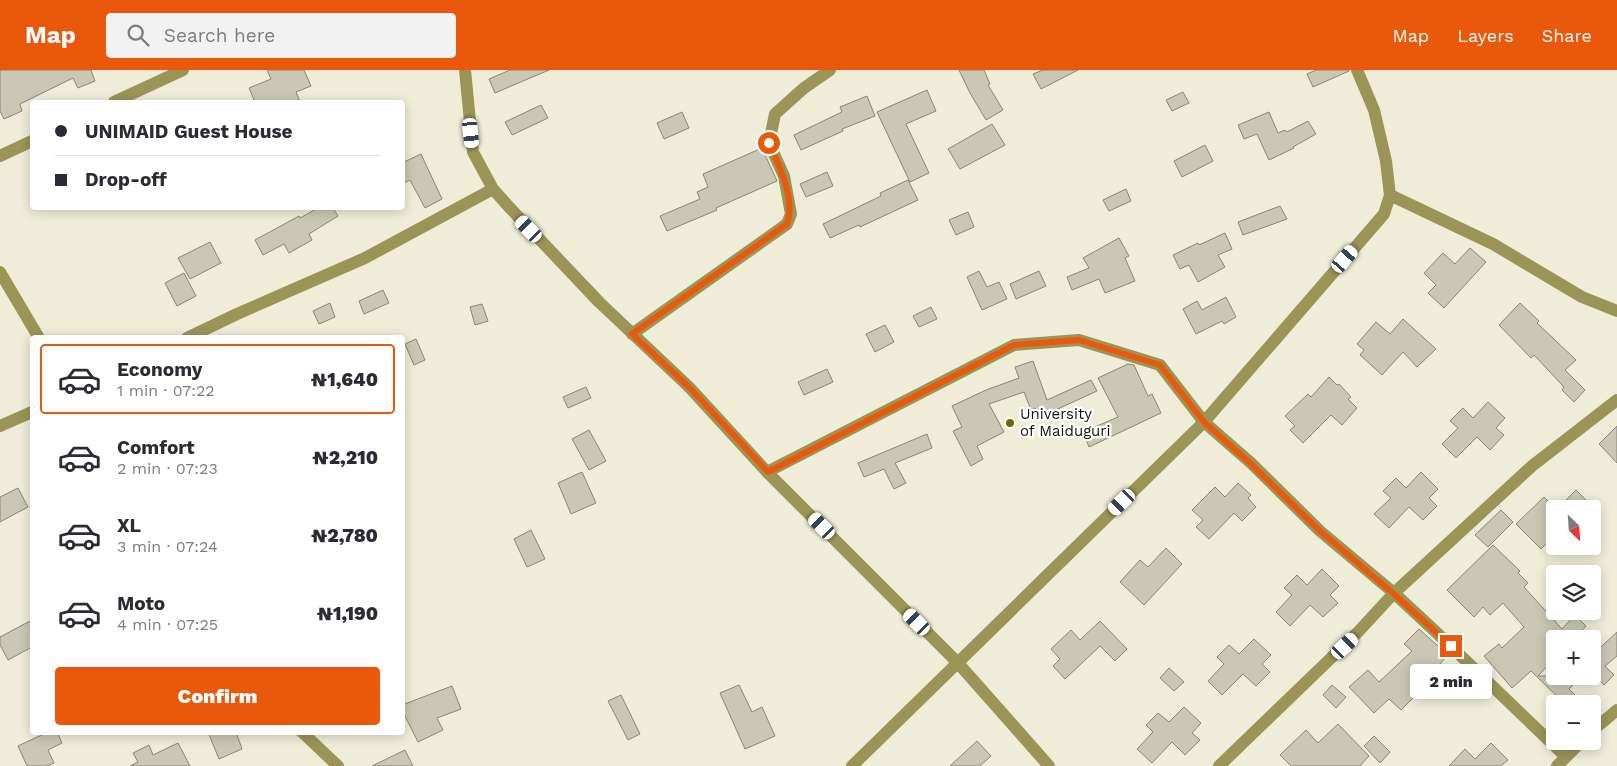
<!DOCTYPE html>
<html lang="en">
<head>
<meta charset="utf-8">
<style>
  body { margin:0; font-family:"Work Sans",sans-serif; background:#f2f2f3; color:#2b2b33; height:100vh; display:flex; flex-direction:column; font-size:19px; white-space:nowrap }
  * { box-sizing:border-box; margin:0 }
  p { font-size:16px; color:#7c7c81 }
  .icon { flex:none; width:28px; height:28px; fill:none; stroke:currentColor; stroke-width:2; stroke-linecap:round; stroke-linejoin:round }
  .map { position:relative; flex:1; overflow:hidden }
  .panel { position:absolute; left:30px; top:265px; width:375px; height:400px; display:flex; flex-direction:column; background:#fff; border-radius:5px; box-shadow:0 2px 12px #0003 }
  .panel>* { flex:none }
  .hud { position:absolute; left:30px; top:30px; width:375px; height:110px; border-radius:5px; box-shadow:0 2px 12px #0003; display:grid; align-content:center; height:110px; padding:0 25px; background:#fff }
  .needle { width:32px; rotate:155deg }
  .tools { position:absolute; left:1546px; top:430px; display:grid; gap:10px }
  .tools a { display:grid; place-items:center; width:55px; height:55px; border-radius:5px; background:#fff; box-shadow:0 2px 12px #0003; font-size:25px }
  .end { position:absolute; width:22px; height:22px; margin:-11px; border:6px solid #ea580c; background:#fff; box-shadow:0 0 0 2px #fff }
  .from { border-radius:50% }
  .bubble { position:absolute; height:35px; border-radius:5px; background:#fff; box-shadow:0 2px 12px #0003; font-size:16px; font-weight:800; line-height:35px; text-align:center }
  .car { position:absolute; width:15px; height:30px; margin:-15px -8px; border-radius:6px; box-shadow:0 0 4px 1px #0007; background:linear-gradient(#fff 24%,#345 0 40%,#fff 0 76%,#345 0 86%,#fff 0) }
  .hud b { display:flex; align-items:center; gap:18px; height:48px; font-size:19px }
  .hud b+b { border-top:1px solid #e1e1e2 }
  .hud i { width:12px; height:12px; background:#2b2b33 }
  ul { padding:9px 0 0; list-style:none }
  li { display:flex; align-items:center; gap:15px; height:70px; margin:0 10px 8px; padding:0 15px; border:2px solid transparent; border-radius:5px }
  li div { flex:1 }
  li b { display:block; font-size:19px }
  li em { font-style:normal; font-weight:800 }
  li.on { border-color:#ea580c }
  li>.icon { width:45px; height:45px; stroke-width:1.5 }
  .cta { display:flex; gap:10px; margin-top:auto; padding:10px 25px }
  .cta a { flex:1; height:58px; border-radius:5px; background:#ea580c; color:#fff; font-size:20px; font-weight:800; line-height:58px; text-align:center }
  header { display:flex; align-items:center; gap:30px; box-sizing:border-box; height:70px; padding:0 25px; background:#ea580c; color:#fff }
  header strong { font-size:24px }
  nav { display:flex; gap:28px; margin-inline-start:auto; font-size:18px }
  .search { width:350px; height:45px; background:#f2f2f3; display:flex; align-items:center; gap:12px; box-sizing:border-box; padding:0 18px; border-radius:5px; color:#7c7c81; font-size:19px }
  .map>svg:first-child { display:block }
  .building { fill:#cac8b4; stroke:#888673 }
  .lines { fill:none; stroke-linecap:round; stroke-linejoin:round }
  .street { stroke:#9a9457; stroke-width:12 }
  .route { stroke:#ea580c; stroke-width:6 }
  .poi-dot { fill:#736901; stroke:#fff; stroke-width:2 }
  .labels { text-anchor:middle; dominant-baseline:central; stroke-width:4.5; stroke-linejoin:round; paint-order:stroke }
  .poi-label { font-size:15px; fill:#14140d; stroke:#fff; text-anchor:start }
</style>
</head>
<body>
<header>
<strong>Map</strong>
<div class="search"><svg class="icon" aria-label="search" viewBox="0 0 24 24"><circle cx="10" cy="10" r="6"/><path d="M15 15l6 6"/></svg>Search here</div>
<nav><a>Map</a><a>Layers</a><a>Share</a></nav>
</header>
<div class="map">
<svg width="1617" height="696" viewBox="0 0 1617 696">
  <rect width="100%" height="100%" fill="#efedd8"/>
  <path class="building" d="M0 0H91L95 11 78 18 73 8 20 34 22 41 4 49 0 41Z
    M267 0H304L311 16 296 22 300 32H255L249 18 271 9Z
    M510 0H549L495 23 489 9Z
    M959 0H984L990 14 988 15 1003 40 986 50 970 23Z
    M1043 0H1078L1041 19 1033 4Z
    M1316 0H1349V1L1313 17 1307 4Z
    M927 20 936 41 906 54 929 103 910 112 877 42Z
    M1183 22 1189 33 1172 41 1166 30Z
    M867 26 875 46 842 59 843 61 801 80 794 65 842 42 840 37Z
    M541 35 548 48 512 65 505 52Z
    M682 42 689 58 664 69 657 53Z
    M1269 42 1278 63 1285 60 1287 62 1308 51 1316 64 1293 77 1294 78 1269 90 1257 64 1244 69 1238 55Z
    M992 54 1005 75 960 99 948 79Z
    M1205 75 1213 91 1182 107 1174 91Z
    M762 78 777 111 716 138 717 140 667 161 660 146 700 129 697 122 708 117 703 104Z
    M421 84 442 129 425 138 410 110 402 114V93Z
    M827 102 833 116 806 127 800 114Z
    M908 110 918 130 860 157 859 155 830 168 823 154 881 126 880 123Z
    M1126 119 1131 131 1109 141 1103 130Z
    M1280 136 1287 149 1243 165 1238 152Z
    M318 138H333L338 146 309 164 312 170 289 183 284 174 263 185 255 170 299 146 300 148Z
    M968 142 974 157 956 165 949 150Z
    M1225 163 1232 179 1218 185 1225 197 1198 212 1189 195 1180 199 1173 185 1198 173 1199 175Z
    M1119 168 1129 186 1125 188 1135 211 1105 223 1099 209 1072 220 1067 207 1089 198 1083 188Z
    M210 172 221 193 190 209 178 188Z
    M1470 178 1486 192 1444 238 1428 223 1436 215 1424 203 1443 183 1455 194Z
    M979 201 987 217 999 212 1007 229 982 240 967 207Z
    M1039 201 1046 216 1016 229 1010 214Z
    M184 203 196 226 177 236 165 213Z
    M383 220 389 233 364 244 359 231Z
    M1226 227 1236 247 1224 254 1222 251 1196 264 1183 239 1197 231 1202 240Z
    M330 233 335 247 319 254 313 241Z
    M1520 233 1539 251 1537 253 1576 290 1565 300 1585 320 1574 332 1562 320 1564 317 1534 285 1531 288 1499 255Z
    M482 234 488 251 475 255 470 237Z
    M931 237 937 249 919 257 913 246Z
    M1403 249 1436 279 1417 297 1403 282 1382 305 1360 285 1364 280 1357 274 1376 252 1390 264Z
    M885 255 894 272 875 282 866 264Z
    M416 269 425 290 414 295 405 274Z
    M1033 291 1047 330 1091 310 1097 321 1038 348 1035 338 1031 340 1024 322 989 334 1004 362 977 376 983 389 971 396 953 361 962 357 952 336 986 320 1019 308 1015 297Z
    M1128 294 1134 295 1148 326 1152 324 1161 343 1089 377 1083 362 1118 347 1098 308Z
    M827 299 833 312 804 325 798 312Z
    M1329 307 1337 315 1339 314 1351 327 1348 329 1357 338 1342 355 1331 345 1303 373 1290 360 1295 356 1285 346 1308 324 1311 327Z
    M586 317 591 328 568 338 563 327Z
    M1488 332 1505 348 1496 358 1504 365 1490 380 1477 367 1456 388 1442 374 1458 358 1450 351 1463 338 1473 348Z
    M1617 356V393L1599 374Z
    M589 360 606 391 589 400 572 369Z
    M927 364 932 378 895 393 906 413 894 419 884 399 864 407 858 393Z
    M582 402 596 433 571 444 558 413Z
    M1421 402 1438 419 1429 428 1437 436 1423 450 1409 437 1389 458 1374 444 1391 428 1383 421 1396 408 1406 418Z
    M1238 413 1251 425 1248 428 1256 437 1242 451 1234 443 1209 469 1196 457 1203 450 1192 440 1215 417 1225 427Z
    M18 418 28 437 0 452V427Z
    M1576 420 1588 432 1581 439H1557Z
    M1544 427 1555 438V465L1541 479 1516 454Z
    M1501 440 1513 452 1488 477 1475 465Z
    M531 460 545 489 527 497 514 469Z
    M1493 475 1520 501 1518 503 1528 513 1524 517 1562 559 1575 545 1586 556 1574 569H1555V588L1538 606H1582L1569 619 1584 634H1565L1531 601 1512 618 1484 586 1499 574 1502 578 1524 557 1503 533 1490 545 1483 537 1474 547 1447 520Z
    M1166 478 1182 494 1144 535 1120 512 1140 490 1148 497Z
    M1322 499 1339 516 1330 525 1338 533 1323 547 1310 535 1290 556 1276 542 1292 525 1284 518 1297 505 1307 515Z
    M32 550V577L8 590 0 575V567Z
    M1100 551 1127 579 1115 591 1100 576 1065 609 1053 596 1060 589 1051 579 1071 560 1080 570Z
    M1419 559 1448 585 1423 613 1425 616 1401 640 1389 629 1374 643 1349 617 1368 600 1379 612 1412 581 1404 574Z
    M1617 562V586L1605 596 1614 605 1604 615 1595 605 1592 608V571L1600 578Z
    M1254 569 1271 585 1262 594 1270 602 1256 616 1243 604 1222 625 1208 611 1224 594 1217 587 1229 575 1239 584Z
    M1169 598 1184 612 1174 621 1160 608Z
    M739 615 752 642 762 637 775 666 745 679 720 623Z
    M1332 615 1346 627 1336 638 1323 625Z
    M452 616 461 639 437 648 443 660 418 672 402 640V635Z
    M621 625 640 664 628 670 608 631Z
    M1184 637 1201 653 1192 663 1200 670 1185 685 1172 672 1152 693 1137 679 1153 662 1146 655 1158 643 1169 652Z
    M1338 654 1369 686 1360 696H1291L1280 685 1306 660 1318 673Z
    M48 662H57L62 673 48 680 54 693 47 696H27L18 676Z
    M208 662H236L242 679 219 689Z
    M1374 666 1390 682 1380 693 1364 676Z
    M977 671 991 686 980 696H950Z
    M178 673 190 696H130L138 692 133 683 149 675 153 685Z
    M1491 673 1508 690 1501 696H1449L1465 679 1475 689Z
    M405 680 413 696H372Z"/>
  <g class="lines">
    <path class="street" d="M465 0 473 82 493 119 509 137 599 232 689 317 767 402 958 593 1049 696
      M114 32 183 0
      M0 86 32 71
      M1390 125 1493 174 1582 227 1617 241
      M0 202 39 268
      M632 264 787 154 791 144 784 106 769 73 775 44 804 18 830 0
      M187 268 237 244 365 188 493 119
      M0 356 32 342
      M767 402 1014 275 1079 270 1160 295 1204 352 1251 393 1320 461 1394 523 1437 563 1566 687
      M1592 661 1617 640
      M302 662 338 696
      M852 696 1204 352 1384 144 1390 125 1386 91 1374 40 1357 0
      M1219 696 1358 562 1394 523 1532 396 1617 330
      M1557 696 1582 671"/>
  </g>
  <g class="lines">
    <path class="route" d="M769 73C779 96 796 129 787 154L632 264 689 317 768 402 1014 275 1079 270 1160 295 1204 352 1251 394 1320 461 1394 524 1451 576"/>
  </g>
  <circle class="poi-dot" cx="1010" cy="353" r="5"/>
  <g class="labels">
    <g class="poi-label">
      <text x="1020" y="344">University<tspan x="1020" dy="17">of Maiduguri</tspan></text>
    </g>
  </g>
</svg>
<div class="tools">
<a><svg class="needle" viewBox="-14 -14 28 28"><path d="M0-13l5 13h-10z" fill="#e53935"/><path d="M0 13l5-13h-10z" fill="#7c7c81"/></svg></a>
<a><svg class="icon" aria-label="layers" viewBox="0 0 24 24"><path d="M12 4l9 5-9 5-9-5zM3 14l9 5 9-5"/></svg></a>
<a>+</a>
<a>−</a>
</div>
<i class="end from" style="left:769px;top:73px"></i>
<i class="end" style="left:1451px;top:576px"></i>
<div class="bubble" style="left:1410px;top:594px;width:82px">2 min</div>
<i class="car" style="left:471px;top:63px;rotate:174deg"></i>
<i class="car" style="left:529px;top:159px;rotate:316deg"></i>
<i class="car" style="left:1345px;top:189px;rotate:41deg"></i>
<i class="car" style="left:1122px;top:432px;rotate:226deg"></i>
<i class="car" style="left:822px;top:456px;rotate:315deg"></i>
<i class="car" style="left:917px;top:552px;rotate:315deg"></i>
<i class="car" style="left:1345px;top:576px;rotate:46deg"></i>
<div class="hud">
<b><i class="from"></i>UNIMAID Guest House</b>
<b><i></i>Drop-off</b>
</div>
<section class="panel">
<ul>
<li class="on"><svg class="icon" aria-label="car" viewBox="0 0 24 24"><path d="M5 17H2v-5l4-1 3-4h7l3 4 3 1v5h-3M9 17h6M6 11h13"/><circle cx="7" cy="17" r="2"/><circle cx="17" cy="17" r="2"/></svg><div><b>Economy</b><p>1 min · 07:22</p></div><em>₦1,640</em></li>
<li><svg class="icon" aria-label="car" viewBox="0 0 24 24"><path d="M5 17H2v-5l4-1 3-4h7l3 4 3 1v5h-3M9 17h6M6 11h13"/><circle cx="7" cy="17" r="2"/><circle cx="17" cy="17" r="2"/></svg><div><b>Comfort</b><p>2 min · 07:23</p></div><em>₦2,210</em></li>
<li><svg class="icon" aria-label="car" viewBox="0 0 24 24"><path d="M5 17H2v-5l4-1 3-4h7l3 4 3 1v5h-3M9 17h6M6 11h13"/><circle cx="7" cy="17" r="2"/><circle cx="17" cy="17" r="2"/></svg><div><b>XL</b><p>3 min · 07:24</p></div><em>₦2,780</em></li>
<li><svg class="icon" aria-label="car" viewBox="0 0 24 24"><path d="M5 17H2v-5l4-1 3-4h7l3 4 3 1v5h-3M9 17h6M6 11h13"/><circle cx="7" cy="17" r="2"/><circle cx="17" cy="17" r="2"/></svg><div><b>Moto</b><p>4 min · 07:25</p></div><em>₦1,190</em></li>
</ul>
<div class="cta"><a>Confirm</a></div>
</section>
</div>
</body>
</html>
